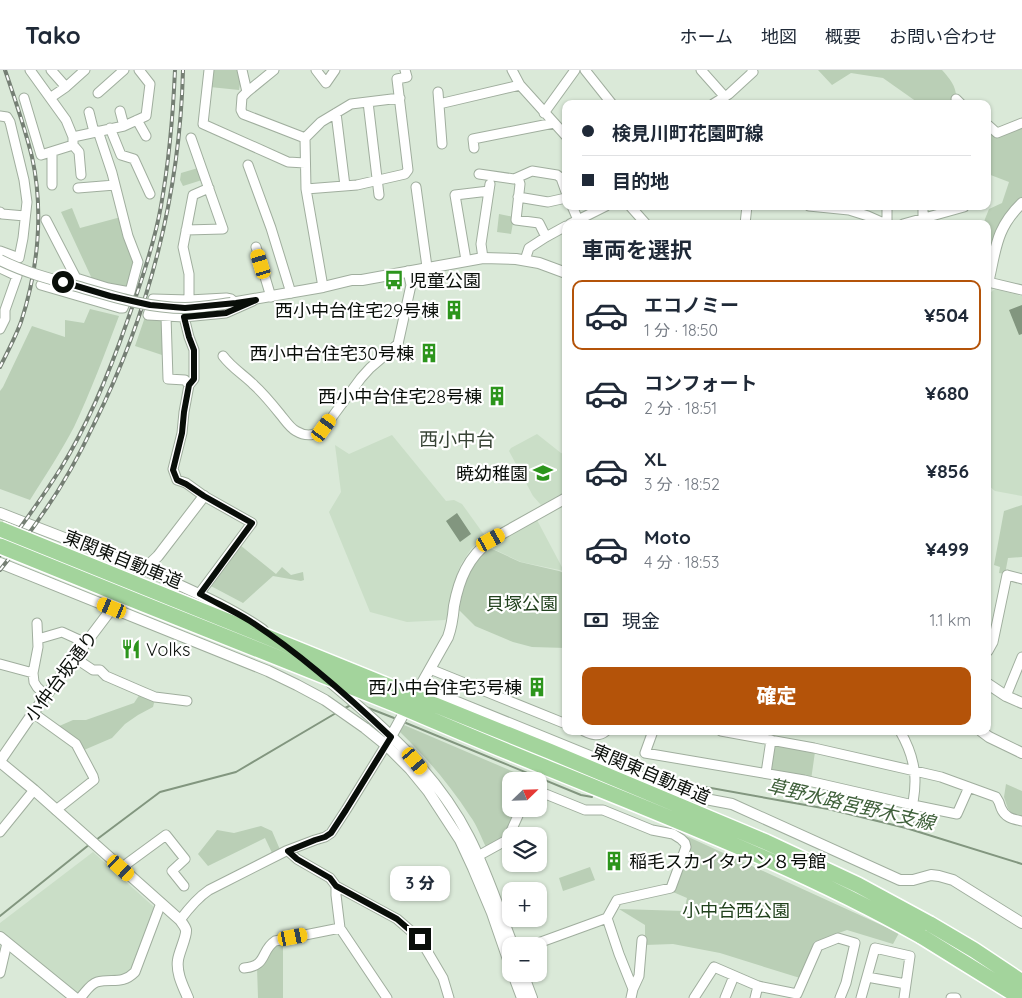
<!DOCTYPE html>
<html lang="ja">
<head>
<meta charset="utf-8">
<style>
  body { margin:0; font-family:Quicksand,"Noto Sans JP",sans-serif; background:#f2f2f3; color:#1f2937; height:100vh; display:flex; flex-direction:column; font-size:19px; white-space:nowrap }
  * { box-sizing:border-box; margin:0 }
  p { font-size:16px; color:#747a83 }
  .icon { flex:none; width:28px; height:28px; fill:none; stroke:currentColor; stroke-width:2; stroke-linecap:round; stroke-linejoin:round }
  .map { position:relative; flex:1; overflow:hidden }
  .panel { position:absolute; left:562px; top:150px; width:429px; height:515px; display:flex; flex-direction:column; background:#fff; border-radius:10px; box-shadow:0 1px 4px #0004 }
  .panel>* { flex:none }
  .guide { position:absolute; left:562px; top:30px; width:429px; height:110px; border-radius:10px; box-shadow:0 1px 4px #0004; display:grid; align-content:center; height:110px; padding:0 20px; background:#fff }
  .needle { width:32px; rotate:67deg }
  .fabs { position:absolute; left:502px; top:702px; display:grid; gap:10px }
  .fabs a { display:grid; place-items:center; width:45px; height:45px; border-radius:10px; background:#fff; box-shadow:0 1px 4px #0004; font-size:25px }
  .end { position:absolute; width:22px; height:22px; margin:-11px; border:6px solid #090e09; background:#fff; box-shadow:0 0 0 2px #fff }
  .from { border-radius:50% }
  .bubble { position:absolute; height:35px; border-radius:10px; background:#fff; box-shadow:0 1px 4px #0004; font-size:16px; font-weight:800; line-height:35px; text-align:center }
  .car { position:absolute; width:15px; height:30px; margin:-15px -8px; border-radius:6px; box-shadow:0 0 4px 1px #0007; background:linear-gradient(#f5c518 24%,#345 0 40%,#f5c518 0 76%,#345 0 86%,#f5c518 0) }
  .guide b { display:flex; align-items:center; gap:18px; height:48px; font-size:19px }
  .guide b+b { border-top:1px solid #e0e1e3 }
  .guide i { width:12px; height:12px; background:#1f2937 }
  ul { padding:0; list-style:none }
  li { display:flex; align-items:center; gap:15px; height:70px; margin:0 10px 8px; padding:0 10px; border:2px solid transparent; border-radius:10px }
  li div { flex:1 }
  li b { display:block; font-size:19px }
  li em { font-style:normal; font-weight:800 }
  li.active { border-color:#b45309 }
  li>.icon { width:45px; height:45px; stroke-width:1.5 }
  h2 { padding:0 20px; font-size:22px; line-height:60px }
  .pay { display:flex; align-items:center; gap:12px; height:55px; padding:0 20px; font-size:19px }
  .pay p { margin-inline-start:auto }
  .action { display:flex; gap:10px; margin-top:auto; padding:10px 20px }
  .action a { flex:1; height:58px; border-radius:10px; background:#b45309; color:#fff; font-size:20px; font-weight:800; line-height:58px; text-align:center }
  header { display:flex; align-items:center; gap:30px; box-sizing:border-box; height:70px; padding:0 25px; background:#fff; border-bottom:1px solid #e0e1e3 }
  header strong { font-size:24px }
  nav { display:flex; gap:28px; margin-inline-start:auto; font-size:18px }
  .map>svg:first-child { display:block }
  .built { fill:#cadec7 }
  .green { fill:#bacfb6 }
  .water { fill:#82967f }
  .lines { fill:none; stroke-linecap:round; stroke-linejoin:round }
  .stream { stroke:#82967f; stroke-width:2 }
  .minor-casing { stroke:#a0ae9e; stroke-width:11 }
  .tertiary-casing { stroke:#a0ae9e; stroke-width:12 }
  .motorway-casing { stroke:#fff; stroke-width:18 }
  .minor { stroke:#fff; stroke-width:9 }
  .tertiary { stroke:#fff; stroke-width:10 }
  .motorway { stroke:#a3d49c; stroke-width:15 }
  .rail-casing { stroke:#757f74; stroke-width:4 }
  .rail { stroke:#fff; stroke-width:2; stroke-dasharray:5.5; stroke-linecap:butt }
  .tertiary-bridge-casing { stroke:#a0ae9e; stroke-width:12; stroke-linecap:butt }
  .motorway-bridge-casing { stroke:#fff; stroke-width:18; stroke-linecap:butt }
  .tertiary-bridge { stroke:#fff; stroke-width:10 }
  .motorway-bridge { stroke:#a3d49c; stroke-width:15 }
  .route { stroke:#090e09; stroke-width:6 }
  .labels { text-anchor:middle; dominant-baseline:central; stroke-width:4.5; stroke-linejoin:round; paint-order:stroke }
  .poi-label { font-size:18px; fill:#090e09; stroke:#fff; text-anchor:end }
  .street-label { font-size:18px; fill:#090e09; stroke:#fff }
  .park-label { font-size:18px; fill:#22421e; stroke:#fff }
  .neighbourhood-label { font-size:19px; fill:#384436; stroke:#fff }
  .water-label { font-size:19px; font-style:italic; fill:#3e5f39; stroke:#fff }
</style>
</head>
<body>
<header>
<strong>Tako</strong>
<nav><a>ホーム</a><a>地図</a><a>概要</a><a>お問い合わせ</a></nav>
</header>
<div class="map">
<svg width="1022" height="928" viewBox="0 0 1022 928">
  <rect width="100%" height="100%" fill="#dae9d8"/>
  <path class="built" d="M995 219 1022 226V426L995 421 988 415V229L990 223Z
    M537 364 561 383 566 384V421L541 435 533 426 509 381 511 378Z
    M392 365 446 431 454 430 462 434 485 466 471 479 461 494 457 504 448 547 445 550 407 552 370 542 329 442 341 422 335 375 349 384Z
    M537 450 564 501 521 492 489 477 496 471Z
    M93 782 154 837V840L135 896 126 905 77 923 0 861V853Z"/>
  <path class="green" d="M213 0H239L241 8 239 20 210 17Z
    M818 0H942C950 9 957 17 956 29L961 34H916L917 32 883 8 851 3 832 15Z
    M1022 56V130L988 200V154H983L989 139 1002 133 1009 112 988 104V57L997 66Z
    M198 98 202 110 183 116 180 110 181 103Z
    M72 138 80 158 121 147 135 189 127 217 122 219 93 211 61 142Z
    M499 144 514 147 511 164 497 162Z
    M90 239 119 246C105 283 91 321 74 357 61 382 45 406 30 430L0 419V321L3 317 32 256 65 267V250L84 253Z
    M145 247 159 248 162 251V285L135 276Z
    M1022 435V487L1008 488 1005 504 999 503 1000 497 994 495 1004 441Z
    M240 475 276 504 282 497 291 505 303 502 304 510 301 511 273 506 243 533 209 515Z
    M488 477 520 492 559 501 566 504V578L532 577 513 572 475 556 459 540 464 513 470 499Z
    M140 624 155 629 153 637 138 645 125 654 112 668 84 680 57 657 73 650H86L134 633Z
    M404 655 535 711H511V739H518L504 769 486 777C481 767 477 755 470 746 450 715 426 687 400 662Z
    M772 674 815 682 811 710 767 702Z
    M1006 714 1022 721V748L1013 745 1008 739 1004 727Z
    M261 756 272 761 281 782 273 785 265 768 208 796 198 784 217 760 234 763Z
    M684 765 899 863 893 874 847 860 814 872 800 908 720 883 673 874 645 875V855L619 839 684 841 687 828 673 822 690 782 689 775Z
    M590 797 595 810 563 821 559 808Z
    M283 873V928H258L257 897 272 876Z"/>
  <path class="water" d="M1022 235V264L1019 265 1009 240Z
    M457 443 471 464 460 472 446 451Z"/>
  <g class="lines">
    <path class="stream" d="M366 637 394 648
      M343 639 349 636 352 635
      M406 653 581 725 592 727
      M672 711 828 739 906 758 1022 794
      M96 770 160 722 236 702 336 643
      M0 846 90 774"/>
    <defs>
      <path id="minor" d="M30 0 66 50 73 67V75L79 82 81 105
        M51 0 66 17
        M209 0 203 54 288 92 305 93
        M242 0 247 22 242 27 241 40 243 44 305 68
        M316 0 326 13 335 0
        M512 0 520 15 566 66
        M585 0 612 34
        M701 0 725 27
        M247 22 274 0
        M438 22 442 74
        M98 23 124 0
        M24 28 41 85 73 75
        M50 28 66 17 85 0
        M956 29 961 34
        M368 32 379 125
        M439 34 520 15
        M713 34 729 24 753 2 752 0
        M120 41 124 56
        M89 42 94 62
        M336 43 345 116
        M544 43 575 0
        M0 46 7 47 10 52 24 110 27 132 23 168 19 188 0 181
        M137 50 146 66
        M988 55 997 63 1022 53
        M110 58 121 85 134 89 150 124
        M73 67 124 56 146 46 150 14 139 0
        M474 78 473 69 554 53
        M52 82V115
        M248 95 271 158 291 223
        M479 104 514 109 532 101 557 105 561 108 566 122
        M518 108 520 114 516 150 539 153 546 167
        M416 117 427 197
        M78 118 115 115
        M306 119 357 115 405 104 408 100 397 9 407 7 405 0
        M518 127 548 132 566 128
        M572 136 578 150
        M630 136 646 154
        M809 136 849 140 868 146 886 154
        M0 142 2 144 25 146
        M923 149V136
        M46 150 76 208 108 218 130 222 138 192 128 166 112 103 98 61
        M570 154 606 136
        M745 154 747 136
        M887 154V136
        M903 154 964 137
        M186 160 223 159 191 68
        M256 177 271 227
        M483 188 481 174 490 114
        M466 190 455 125 489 121
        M525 190 529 178 546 167 566 156
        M0 198 17 206 5 240V249L0 259
        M988 212 1022 220
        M41 215 120 238H123L128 225
        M323 217 306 119 305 68 321 52 351 34 400 28
        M189 230V204L183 177 193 125 209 118
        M236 233 231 229 226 228 189 230 153 229 148 245 184 247 226 243 253 231
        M166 246 168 309 185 310 189 315 184 342 182 363 173 399 177 410 186 413 204 426 252 453 199 524
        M184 247 189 267 194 280V309L189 315
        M223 286C232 298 244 305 254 315 264 324 272 334 280 344 285 350 290 358 296 361 306 367 316 366 324 358L361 308 370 298 398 274 411 215 408 201
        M37 553 38 577 33 603 34 612 37 617 46 626
        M38 569 62 562 86 573
        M988 581 993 572 1007 505 1022 509
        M75 588 93 600H100L106 606 143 622 155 627 187 631
        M0 594 33 603
        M430 599 566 654
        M1006 626 1022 587
        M33 643 76 674 93 706 94 710 56 740
        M584 661C592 665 599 667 606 661
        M653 661 645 683 804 710 913 735 957 744 969 717
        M721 661 814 678 915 701 941 707 996 727C999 731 1000 734 1001 738 1005 748 1013 749 1022 751
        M900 661C919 694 918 718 908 754
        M766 703 771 670
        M0 762 34 720
        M288 781 297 789 330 808 336 816 397 849 420 869 443 908 449 928
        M478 786 507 770 521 739
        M121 798 166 765 185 789 172 801 184 816
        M336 816V825L340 858 387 928
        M607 848 619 884 633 919 631 928
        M180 850C189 838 197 828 209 820L286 781 315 770 325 767 331 763 346 740 386 675
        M530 876 607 848 617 830 671 818 686 777 685 773 681 769 673 764 652 760 603 740H585L543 723 539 722
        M244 898C268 896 260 881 275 871L340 858
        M0 903 7 873
        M867 907 906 914
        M633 919 639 906 642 870
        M80 928C85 923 90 914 97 912 112 908 122 915 135 902L161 833
        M694 928 714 897 758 916 797 924 818 876 838 868 855 873 846 913 840 928
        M725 928 734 906
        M755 928 758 916
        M861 928 875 878 910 886 904 928
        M951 928H956"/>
      <path id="tertiary" d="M988 213C996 180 995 159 1022 133
        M231 233 323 217 352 210H362L483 188 516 189 539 193 566 203
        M0 443C55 465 111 485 166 509 199 524 233 539 263 560
        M0 493 268 601 297 615 325 630 365 658 386 675 410 699 428 721 460 770 473 798 492 843 511 898
        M139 504 158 486 204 426
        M330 612C383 656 438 705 469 767 487 802 499 840 513 876
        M988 614 1006 626 1022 633
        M420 617 676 721 695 727 732 734 900 810H913L931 805 939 806 953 810 1022 853
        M417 622 448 567C452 556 453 547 454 536 459 509 468 487 491 470L566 428
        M981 661 989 667 1022 683
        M388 672 409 634
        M0 691 33 643 125 521
        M0 692 34 720 180 850C182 853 185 856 186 860 187 866 179 882 178 890 176 903 183 916 188 928
        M0 867 75 928
        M513 904 522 928
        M523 904 532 928"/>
      <path id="motorway" d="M930 854 974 880 1022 912
        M921 866 1021 928"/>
    </defs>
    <use href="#minor" class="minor-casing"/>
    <use href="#tertiary" class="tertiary-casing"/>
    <use href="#motorway" class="motorway-casing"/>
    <use href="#minor" class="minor"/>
    <use href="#tertiary" class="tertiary"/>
    <use href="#motorway" class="motorway"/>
    <defs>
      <path id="rail" d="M0 297C7 283 15 268 21 252 38 200 44 141 32 87 25 58 15 29 5 0
        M0 485C21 457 42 428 61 398 90 351 110 301 128 249 141 213 154 175 161 136 169 91 173 46 175 0
        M0 500C14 482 29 465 41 446 62 417 79 386 94 354 149 244 180 123 183 0"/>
    </defs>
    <use href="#rail" class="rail-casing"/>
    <use href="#rail" class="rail"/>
    <defs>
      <path id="tertiary-bridge" d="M0 190C24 202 50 209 76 216 111 226 148 238 185 238 200 238 216 235 231 233"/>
      <path id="motorway-bridge" d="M0 459 549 681 766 772 858 815 930 854
        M0 476C132 530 264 582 397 635 446 656 495 677 545 697 672 749 801 798 921 866"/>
    </defs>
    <use href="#tertiary-bridge" class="tertiary-bridge-casing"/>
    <use href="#motorway-bridge" class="motorway-bridge-casing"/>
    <use href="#tertiary-bridge" class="tertiary-bridge"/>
    <use href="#motorway-bridge" class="motorway-bridge"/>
  </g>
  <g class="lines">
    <path class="route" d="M63 212 110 226 150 235 185 238 236 233 256 230 226 243 184 247 189 267 194 280V309L189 315 184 342 182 363 173 400 177 410 186 414 204 426 252 453 200 524C216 533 234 541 250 551 301 584 347 625 391 667L346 740 331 763 325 767 315 770 288 781 297 789 330 808 336 816 397 849 420 869"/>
  </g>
  <defs>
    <symbol id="bus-bare" viewBox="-9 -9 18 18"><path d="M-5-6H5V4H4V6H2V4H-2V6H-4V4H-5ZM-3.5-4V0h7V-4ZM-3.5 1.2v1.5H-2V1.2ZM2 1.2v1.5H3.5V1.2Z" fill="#2c951c" stroke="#fff" stroke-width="2.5" paint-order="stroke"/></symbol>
    <symbol id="building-bare" viewBox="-9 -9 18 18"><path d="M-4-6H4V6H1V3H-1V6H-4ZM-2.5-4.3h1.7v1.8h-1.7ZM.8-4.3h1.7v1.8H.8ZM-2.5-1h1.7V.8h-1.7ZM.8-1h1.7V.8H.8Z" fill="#2c951c" stroke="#fff" stroke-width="2.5" paint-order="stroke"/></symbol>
    <symbol id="school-bare" viewBox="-9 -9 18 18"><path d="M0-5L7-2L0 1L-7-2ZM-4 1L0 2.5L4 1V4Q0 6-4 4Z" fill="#2c951c" stroke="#fff" stroke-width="2.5" paint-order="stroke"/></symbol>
    <symbol id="restaurant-bare" viewBox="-9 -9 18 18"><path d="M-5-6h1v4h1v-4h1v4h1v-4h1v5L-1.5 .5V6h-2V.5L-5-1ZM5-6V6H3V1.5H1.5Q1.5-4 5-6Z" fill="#2c951c" stroke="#fff" stroke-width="2.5" paint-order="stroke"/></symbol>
  </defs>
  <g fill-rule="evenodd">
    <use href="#bus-bare" x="380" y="196" width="28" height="28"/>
    <use href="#building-bare" x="440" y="226" width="28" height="28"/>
    <use href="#building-bare" x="415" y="269" width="28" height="28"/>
    <use href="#building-bare" x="483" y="312" width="28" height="28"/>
    <use href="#school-bare" x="529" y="389" width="28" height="28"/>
    <use href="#restaurant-bare" x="117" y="565" width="28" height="28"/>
    <use href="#building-bare" x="523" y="603" width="28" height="28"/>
    <use href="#building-bare" x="600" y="777" width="28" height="28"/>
  </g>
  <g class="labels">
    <g class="poi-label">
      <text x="409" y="210" text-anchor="start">児童公園</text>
      <text x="439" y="240">西小中台住宅29号棟</text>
      <text x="414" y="283">西小中台住宅30号棟</text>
      <text x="482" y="326">西小中台住宅28号棟</text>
      <text x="528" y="403">暁幼稚園</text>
      <text x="146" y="579" text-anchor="start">Volks</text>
      <text x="522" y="617">西小中台住宅3号棟</text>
      <text x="629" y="791" text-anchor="start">稲毛スカイタウン８号館</text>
    </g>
    <g class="street-label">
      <text transform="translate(123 489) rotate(22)">東関東自動車道</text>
      <text transform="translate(61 606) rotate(-53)">小仲台坂通り</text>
      <text transform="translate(651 704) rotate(23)">東関東自動車道</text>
    </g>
    <g class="park-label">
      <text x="522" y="533">貝塚公園</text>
      <text x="736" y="840">小中台西公園</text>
    </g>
    <g class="neighbourhood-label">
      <text x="457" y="369">西小中台</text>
    </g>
    <g class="water-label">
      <text transform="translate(851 734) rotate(13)">草野水路宮野木支線</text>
    </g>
  </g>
</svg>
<div class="fabs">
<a><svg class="needle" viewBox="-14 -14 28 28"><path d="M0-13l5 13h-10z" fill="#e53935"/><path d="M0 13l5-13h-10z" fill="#747a83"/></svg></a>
<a><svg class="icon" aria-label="layers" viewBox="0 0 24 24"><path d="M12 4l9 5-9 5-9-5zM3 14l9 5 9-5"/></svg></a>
<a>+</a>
<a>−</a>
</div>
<i class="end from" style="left:63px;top:212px"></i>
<i class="end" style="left:420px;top:869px"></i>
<div class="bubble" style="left:390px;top:796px;width:60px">3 分</div>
<i class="car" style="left:261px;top:194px;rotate:343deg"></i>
<i class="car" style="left:324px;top:358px;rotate:36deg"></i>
<i class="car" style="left:491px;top:470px;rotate:61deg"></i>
<i class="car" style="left:112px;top:538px;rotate:292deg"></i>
<i class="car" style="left:415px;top:691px;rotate:140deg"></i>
<i class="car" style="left:121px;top:798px;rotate:132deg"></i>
<i class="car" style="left:293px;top:867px;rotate:79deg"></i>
<div class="guide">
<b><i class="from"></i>検見川町花園町線</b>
<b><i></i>目的地</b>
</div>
<section class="panel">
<h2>車両を選択</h2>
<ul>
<li class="active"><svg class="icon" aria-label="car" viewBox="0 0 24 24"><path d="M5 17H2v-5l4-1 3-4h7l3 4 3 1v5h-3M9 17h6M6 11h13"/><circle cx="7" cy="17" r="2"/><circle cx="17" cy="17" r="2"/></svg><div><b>エコノミー</b><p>1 分 · 18:50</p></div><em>¥504</em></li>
<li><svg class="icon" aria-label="car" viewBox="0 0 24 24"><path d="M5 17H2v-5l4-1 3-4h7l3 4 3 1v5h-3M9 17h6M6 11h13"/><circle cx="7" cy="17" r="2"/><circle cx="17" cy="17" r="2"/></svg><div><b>コンフォート</b><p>2 分 · 18:51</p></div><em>¥680</em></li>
<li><svg class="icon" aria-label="car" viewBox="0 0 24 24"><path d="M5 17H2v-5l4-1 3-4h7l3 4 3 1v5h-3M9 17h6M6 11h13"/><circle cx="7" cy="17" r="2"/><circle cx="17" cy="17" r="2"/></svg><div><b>XL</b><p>3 分 · 18:52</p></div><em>¥856</em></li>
<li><svg class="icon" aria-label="car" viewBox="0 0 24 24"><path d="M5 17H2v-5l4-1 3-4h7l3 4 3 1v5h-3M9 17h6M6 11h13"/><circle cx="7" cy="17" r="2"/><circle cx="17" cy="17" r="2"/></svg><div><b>Moto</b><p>4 分 · 18:53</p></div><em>¥499</em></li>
</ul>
<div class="pay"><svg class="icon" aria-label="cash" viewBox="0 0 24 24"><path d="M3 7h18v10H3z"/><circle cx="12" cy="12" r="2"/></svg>現金<p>1.1 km</p></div>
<div class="action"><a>確定</a></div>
</section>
</div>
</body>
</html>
